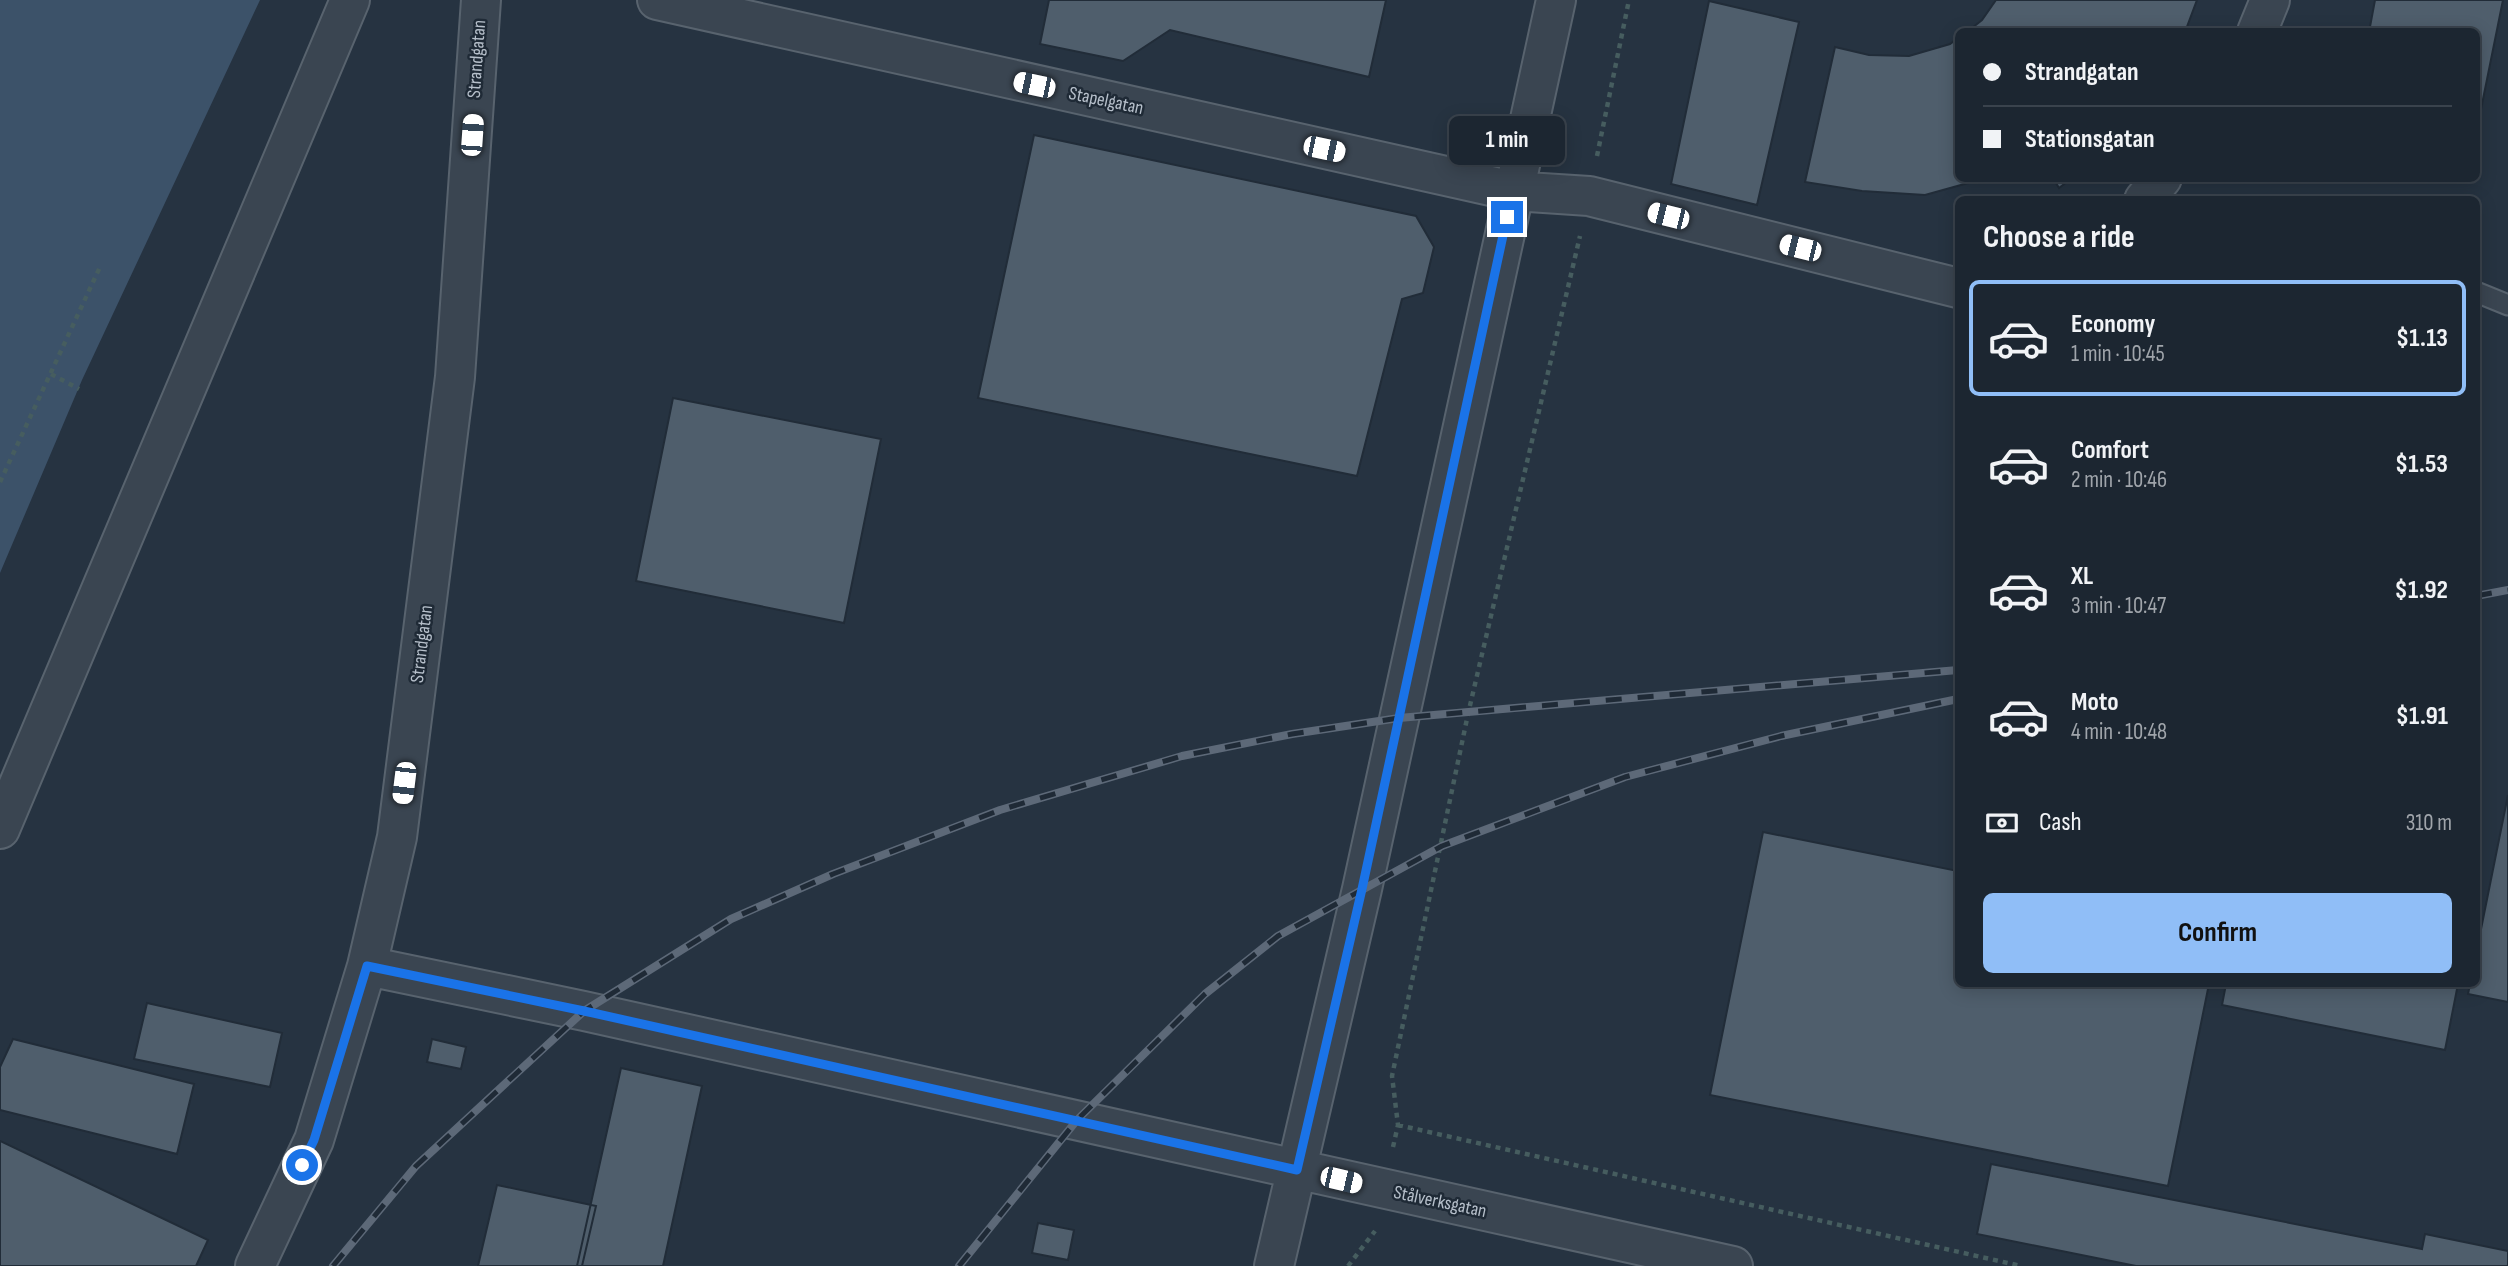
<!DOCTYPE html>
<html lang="en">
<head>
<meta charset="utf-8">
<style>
  body { margin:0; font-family:"Sofia Sans Condensed",sans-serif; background:#252e39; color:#f1f3f6; height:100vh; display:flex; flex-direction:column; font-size:26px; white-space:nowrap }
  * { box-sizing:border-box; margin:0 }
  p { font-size:23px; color:#a0a5ab }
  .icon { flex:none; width:38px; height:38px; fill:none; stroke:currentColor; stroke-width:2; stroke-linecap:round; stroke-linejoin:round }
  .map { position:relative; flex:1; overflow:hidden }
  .drawer { position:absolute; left:1955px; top:196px; width:525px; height:791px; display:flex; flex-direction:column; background:#1c2631; border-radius:10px; box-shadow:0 4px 18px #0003,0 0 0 2px #3a434d }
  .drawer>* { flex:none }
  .banner { position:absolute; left:1955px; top:28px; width:525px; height:154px; border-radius:10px; box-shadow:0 4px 18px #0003,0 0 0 2px #3a434d; display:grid; align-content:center; height:154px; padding:0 28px; background:#1c2631 }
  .end { position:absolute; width:32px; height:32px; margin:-16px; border:9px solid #1a73e8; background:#fff; box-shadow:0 0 0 4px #fff }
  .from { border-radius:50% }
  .bubble { position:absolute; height:49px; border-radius:10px; background:#1c2631; box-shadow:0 4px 18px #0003,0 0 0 2px #3a434d; font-size:23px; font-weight:700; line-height:49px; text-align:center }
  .car { position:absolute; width:21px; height:42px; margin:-21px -10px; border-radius:9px; box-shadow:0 0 5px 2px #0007; background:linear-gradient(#fff 24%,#345 0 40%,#fff 0 76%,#345 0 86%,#fff 0) }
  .banner b { display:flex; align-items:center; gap:24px; height:66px; font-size:26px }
  .banner b+b { border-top:2px solid #3a434d }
  .banner i { width:18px; height:18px; background:#f1f3f6 }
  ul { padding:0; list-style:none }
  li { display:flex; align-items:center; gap:21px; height:116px; margin:0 14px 10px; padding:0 14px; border:4px solid transparent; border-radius:10px }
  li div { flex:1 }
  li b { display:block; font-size:26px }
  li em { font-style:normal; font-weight:700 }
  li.selected { border-color:#90bef7 }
  li>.icon { width:63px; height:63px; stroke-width:1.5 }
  h2 { padding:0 28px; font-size:32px; line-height:84px }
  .pay { display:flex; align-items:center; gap:18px; height:77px; padding:0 28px; font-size:26px }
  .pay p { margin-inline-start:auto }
  .action { display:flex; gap:14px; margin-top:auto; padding:14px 28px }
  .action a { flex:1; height:80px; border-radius:10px; background:#90bef7; color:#111; font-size:28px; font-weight:700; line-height:80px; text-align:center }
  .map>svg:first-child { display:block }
  .water { fill:#3c5269 }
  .building { fill:#4f5e6c; stroke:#212c38; stroke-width:2 }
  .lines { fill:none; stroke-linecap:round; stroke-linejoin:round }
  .service-casing { stroke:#58636e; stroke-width:23 }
  .minor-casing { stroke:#58636e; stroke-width:42 }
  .path { stroke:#465d5f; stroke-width:4.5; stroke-dasharray:5 5; stroke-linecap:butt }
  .service { stroke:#3a4551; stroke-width:19 }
  .minor { stroke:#3a4551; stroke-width:38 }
  .rail-casing { stroke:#5d6978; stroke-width:8 }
  .rail { stroke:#1f2a36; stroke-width:5; stroke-dasharray:16; stroke-linecap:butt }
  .route { stroke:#1a73e8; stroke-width:9 }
  .labels { text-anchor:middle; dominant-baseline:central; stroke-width:5; stroke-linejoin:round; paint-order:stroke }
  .street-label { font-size:19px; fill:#b7c0cb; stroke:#1f2a36 }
</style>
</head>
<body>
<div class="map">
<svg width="2508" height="1266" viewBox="0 0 2508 1266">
  <rect width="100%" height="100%" fill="#263341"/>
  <path class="water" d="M0 0H260L82 380 0 573Z"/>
  <path class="building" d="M1049 0H1386L1369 77 1170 30 1123 61 1040 44Z
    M1996 0H2197L2185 32H1967L1982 20Z
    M2375 0H2503L2476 134V32H2369Z
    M1709 1 1799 22 1757 205 1671 184Z
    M1958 38V178H1986L1925 195 1862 191 1805 182 1835 47 1869 55 1909 56 1950 44Z
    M1034 135 1416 216 1434 247 1423 293 1402 299 1357 476 978 398Z
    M2053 178H2072L2059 188Z
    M673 398 881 439 844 623 636 581Z
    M2508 795V1002L2468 994 2470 984H2476V954Z
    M1763 832 1958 871V984H2209L2168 1186 1710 1095Z
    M2226 984H2458L2445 1050 2222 1005Z
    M147 1003 282 1033 270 1087 134 1059Z
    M13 1039 194 1084 177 1154 0 1110V1067Z
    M432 1039 466 1047 461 1069 427 1062Z
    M621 1068 702 1086 663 1266H577Z
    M0 1141 208 1240 196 1266H0Z
    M1991 1164 2422 1249 2425 1234 2508 1251V1266H2136L1977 1234Z
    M497 1185 596 1206 582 1266H478Z
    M1038 1223 1074 1230 1068 1260 1032 1253Z"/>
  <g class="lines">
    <defs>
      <path id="service" d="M2476 292 2508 305"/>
      <path id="minor" d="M657 0 1513 191 1589 196 1958 288
        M2257 32 2270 0
        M2144 200 2162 178
        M0 829 350 0
        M367 966 584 1011 1733 1266
        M255 1266 314 1140 367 966 397 837 455 377 481 0
        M1274 1266 1362 889 1556 0"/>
    </defs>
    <use href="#service" class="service-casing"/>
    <use href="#minor" class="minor-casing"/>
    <path class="path" d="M1597 156 1629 0
      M51 374 79 389
      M0 482 100 267
      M1398 1125 2021 1266
      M1393 1147 1398 1125 1392 1076 1468 714 1580 236
      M1348 1266 1375 1231"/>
    <use href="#service" class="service"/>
    <use href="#minor" class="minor"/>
    <defs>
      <path id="rail" d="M2476 596 2508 590
        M333 1266 416 1166 584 1011 731 919 833 874 1000 810 1182 756 1292 734 1399 718 1958 670
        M959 1266 1077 1120 1205 994 1278 936 1442 846 1625 777 1781 736 1958 699"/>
    </defs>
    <use href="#rail" class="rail-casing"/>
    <use href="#rail" class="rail"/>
  </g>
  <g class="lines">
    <path class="route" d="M302 1165 314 1140 367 966 584 1011 1297 1170 1362 889 1507 217"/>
  </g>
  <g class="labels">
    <g class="street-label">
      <text transform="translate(477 59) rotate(-86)">Strandgatan</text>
      <text transform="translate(1106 101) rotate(12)">Stapelgatan</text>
      <text transform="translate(422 644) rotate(-83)">Strandgatan</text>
      <text transform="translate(1440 1202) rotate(12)">Stålverksgatan</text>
    </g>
  </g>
</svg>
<i class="end from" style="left:302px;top:1165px"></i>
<i class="end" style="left:1507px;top:217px"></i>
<div class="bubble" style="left:1449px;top:116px;width:116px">1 min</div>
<i class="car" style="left:1034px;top:85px;rotate:282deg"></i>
<i class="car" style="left:472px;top:135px;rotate:4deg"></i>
<i class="car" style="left:1324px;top:149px;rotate:102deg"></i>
<i class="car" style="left:1668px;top:216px;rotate:284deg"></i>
<i class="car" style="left:1800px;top:248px;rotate:284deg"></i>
<i class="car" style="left:404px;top:783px;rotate:187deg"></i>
<i class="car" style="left:1341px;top:1180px;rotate:103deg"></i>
<div class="banner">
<b><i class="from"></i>Strandgatan</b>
<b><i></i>Stationsgatan</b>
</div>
<section class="drawer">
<h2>Choose a ride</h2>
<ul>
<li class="selected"><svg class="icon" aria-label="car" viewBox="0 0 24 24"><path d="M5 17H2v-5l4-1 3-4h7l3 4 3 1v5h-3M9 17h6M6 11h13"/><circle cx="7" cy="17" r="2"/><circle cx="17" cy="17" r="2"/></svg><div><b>Economy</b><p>1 min · 10:45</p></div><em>$1.13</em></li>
<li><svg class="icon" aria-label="car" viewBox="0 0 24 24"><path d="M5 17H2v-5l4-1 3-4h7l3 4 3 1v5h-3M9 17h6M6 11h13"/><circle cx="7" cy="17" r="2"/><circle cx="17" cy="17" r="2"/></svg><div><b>Comfort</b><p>2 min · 10:46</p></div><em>$1.53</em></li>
<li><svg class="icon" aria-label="car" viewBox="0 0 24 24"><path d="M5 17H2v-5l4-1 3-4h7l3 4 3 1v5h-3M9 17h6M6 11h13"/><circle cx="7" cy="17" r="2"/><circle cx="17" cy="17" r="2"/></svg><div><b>XL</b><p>3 min · 10:47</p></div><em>$1.92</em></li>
<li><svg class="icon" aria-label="car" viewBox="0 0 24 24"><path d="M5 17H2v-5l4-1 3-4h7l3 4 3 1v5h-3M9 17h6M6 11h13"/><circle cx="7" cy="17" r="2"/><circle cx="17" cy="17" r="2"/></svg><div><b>Moto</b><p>4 min · 10:48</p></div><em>$1.91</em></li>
</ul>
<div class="pay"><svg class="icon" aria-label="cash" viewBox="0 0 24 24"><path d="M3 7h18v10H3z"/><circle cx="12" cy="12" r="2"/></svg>Cash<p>310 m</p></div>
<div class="action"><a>Confirm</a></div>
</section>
</div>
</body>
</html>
